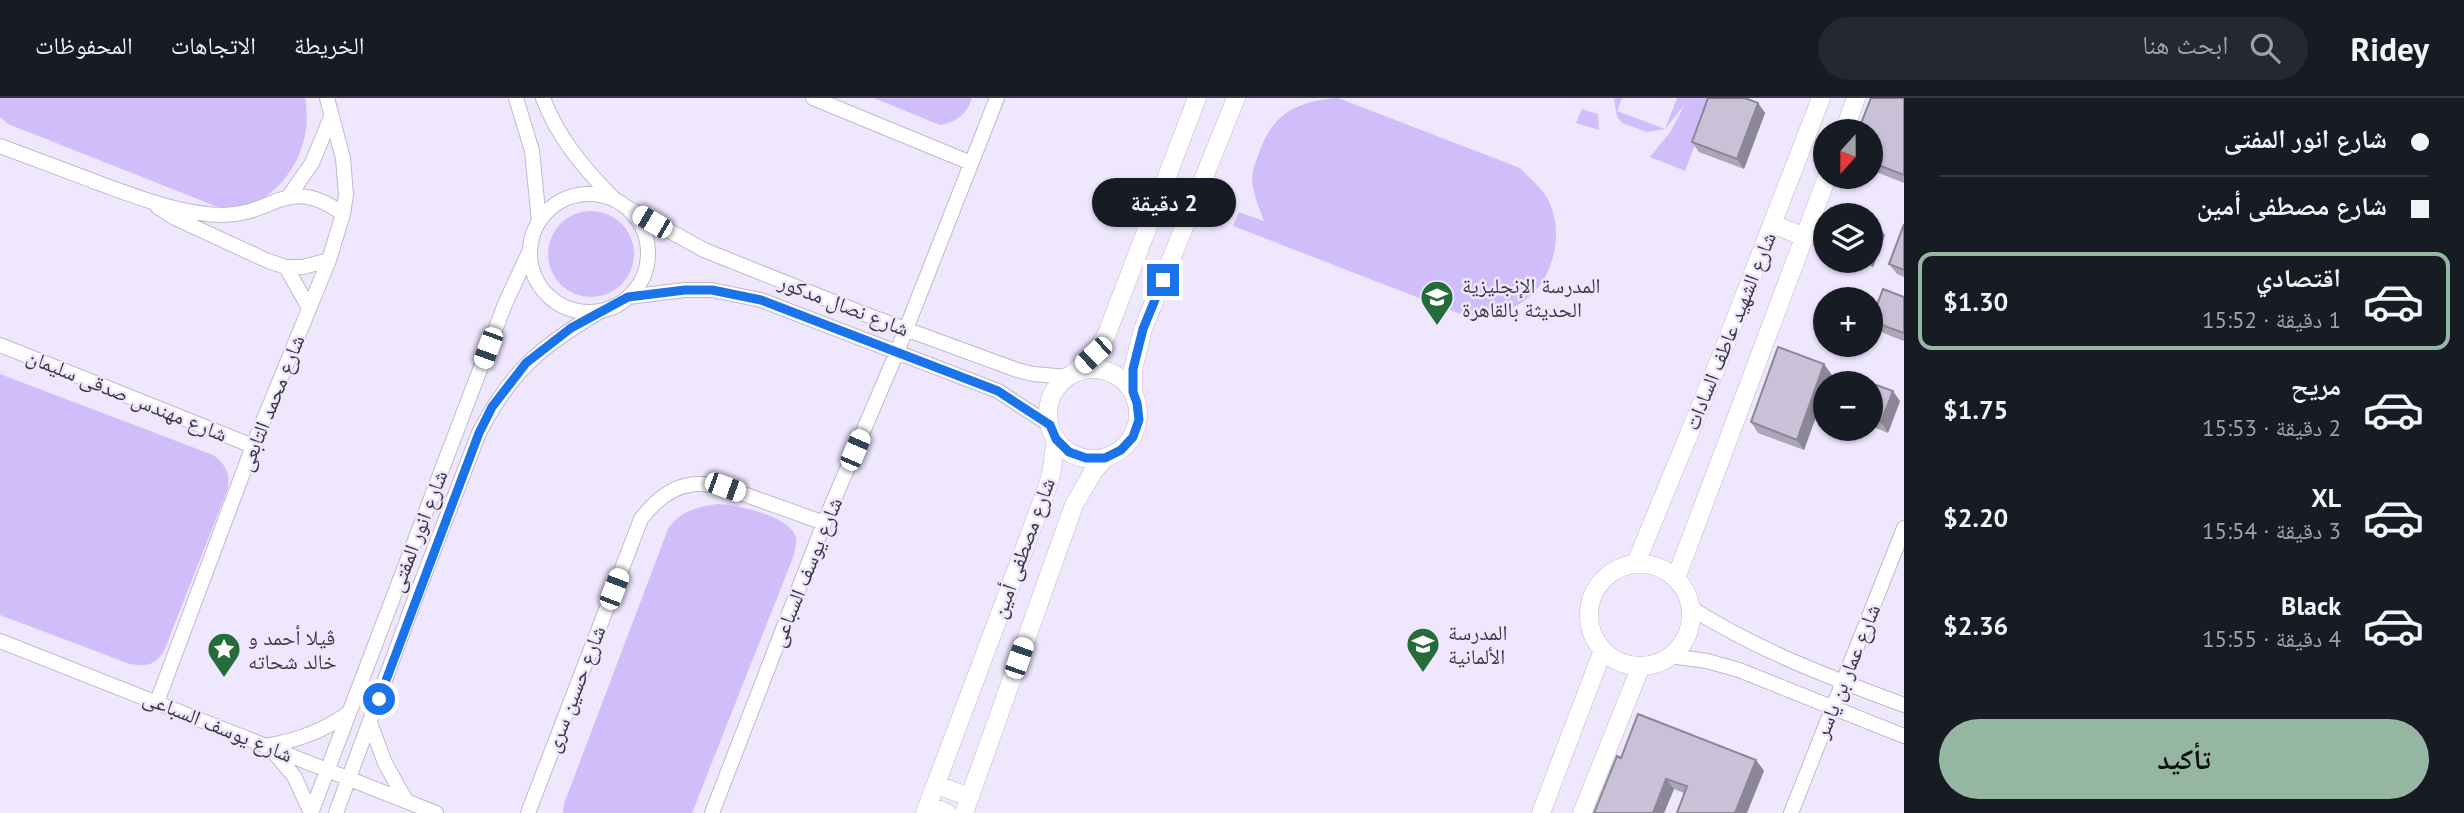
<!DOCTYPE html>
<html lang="ar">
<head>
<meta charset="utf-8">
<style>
  body { margin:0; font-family:"PT Sans","Noto Naskh Arabic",sans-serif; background:#242831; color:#f1f3f6; direction:rtl; height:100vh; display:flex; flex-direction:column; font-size:26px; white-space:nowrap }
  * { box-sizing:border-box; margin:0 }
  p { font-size:23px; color:#9ea1a6 }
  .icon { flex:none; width:38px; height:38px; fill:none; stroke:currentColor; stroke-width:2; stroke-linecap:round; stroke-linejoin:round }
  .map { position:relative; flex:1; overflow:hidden; direction:ltr }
  .drawer { display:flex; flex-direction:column; background:#171b24; width:560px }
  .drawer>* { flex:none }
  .hud { display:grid; align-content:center; height:154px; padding:0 35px; background:#171b24 }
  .needle { width:46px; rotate:201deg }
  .controls { position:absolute; left:1813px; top:21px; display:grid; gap:14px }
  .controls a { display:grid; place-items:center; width:70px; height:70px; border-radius:50%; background:#171b24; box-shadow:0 2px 5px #0004; font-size:35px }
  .end { position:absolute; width:32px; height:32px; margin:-16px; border:9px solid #1a73e8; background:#fff; box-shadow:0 0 0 4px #fff }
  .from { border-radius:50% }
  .bubble { position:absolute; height:49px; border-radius:24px; background:#171b24; box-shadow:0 2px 5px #0004; font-size:23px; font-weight:700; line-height:49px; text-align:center; direction:rtl }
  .car { position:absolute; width:21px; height:42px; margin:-21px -10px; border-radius:9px; box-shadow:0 0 5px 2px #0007; background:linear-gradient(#fff 24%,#345 0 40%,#fff 0 76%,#345 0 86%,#fff 0) }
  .hud b { display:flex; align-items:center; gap:24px; height:66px; font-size:26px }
  .hud b+b { border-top:2px solid #363941 }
  .hud i { width:18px; height:18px; background:#f1f3f6 }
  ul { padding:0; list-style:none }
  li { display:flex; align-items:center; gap:21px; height:98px; margin:0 14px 10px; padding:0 21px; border:4px solid transparent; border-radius:14px }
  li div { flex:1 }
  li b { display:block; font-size:26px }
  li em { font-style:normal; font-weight:700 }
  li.current { border-color:#95b6a1 }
  li>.icon { width:63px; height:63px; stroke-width:1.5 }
  .primary-button { display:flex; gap:14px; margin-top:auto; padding:14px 35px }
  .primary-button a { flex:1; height:80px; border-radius:42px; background:#95b6a1; color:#111; font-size:28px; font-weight:700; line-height:80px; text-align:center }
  header { display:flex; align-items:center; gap:42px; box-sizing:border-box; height:98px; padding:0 35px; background:#171b24; border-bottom:2px solid #363941 }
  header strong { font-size:33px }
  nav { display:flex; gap:38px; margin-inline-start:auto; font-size:24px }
  .search { width:490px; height:63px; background:#242831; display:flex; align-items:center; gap:18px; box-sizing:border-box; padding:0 24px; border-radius:38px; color:#9ea1a6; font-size:26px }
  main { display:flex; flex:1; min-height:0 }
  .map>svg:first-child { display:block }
  .green { fill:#d1bdf9 }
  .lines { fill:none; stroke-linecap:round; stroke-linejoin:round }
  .minor-casing { stroke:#c0b9ce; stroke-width:16 }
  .tertiary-casing { stroke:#c0b9ce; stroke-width:19 }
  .minor { stroke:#fff; stroke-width:14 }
  .tertiary { stroke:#fff; stroke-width:18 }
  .wall { fill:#aca6b9 }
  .shaded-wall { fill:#8c8796 }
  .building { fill:#c8c1d7; stroke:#8c8796; stroke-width:2 }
  .route { stroke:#1a73e8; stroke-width:9 }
  .labels { text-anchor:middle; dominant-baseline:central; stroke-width:5; stroke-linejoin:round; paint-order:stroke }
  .poi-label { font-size:21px; fill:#3b3840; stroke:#eee7fe; text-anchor:start }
  .street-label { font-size:21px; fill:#3b3840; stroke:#eee7fe }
</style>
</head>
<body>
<header>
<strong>Ridey</strong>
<div class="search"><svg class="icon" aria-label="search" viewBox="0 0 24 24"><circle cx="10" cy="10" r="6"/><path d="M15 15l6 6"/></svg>ابحث هنا</div>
<nav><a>الخريطة</a><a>الاتجاهات</a><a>المحفوظات</a></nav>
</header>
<main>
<section class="drawer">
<div class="hud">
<b><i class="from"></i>شارع انور المفتى</b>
<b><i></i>شارع مصطفى أمين</b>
</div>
<ul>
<li class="current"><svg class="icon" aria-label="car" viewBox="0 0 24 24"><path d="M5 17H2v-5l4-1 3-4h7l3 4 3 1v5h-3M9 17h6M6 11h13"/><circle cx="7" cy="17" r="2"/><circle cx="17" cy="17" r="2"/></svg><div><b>اقتصادي</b><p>1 دقيقة · 15:52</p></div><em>$1.30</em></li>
<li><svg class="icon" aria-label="car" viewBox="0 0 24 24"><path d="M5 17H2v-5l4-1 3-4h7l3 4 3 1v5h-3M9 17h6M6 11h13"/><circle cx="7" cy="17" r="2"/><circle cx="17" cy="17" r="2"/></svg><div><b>مريح</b><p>2 دقيقة · 15:53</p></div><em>$1.75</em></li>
<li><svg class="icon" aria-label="car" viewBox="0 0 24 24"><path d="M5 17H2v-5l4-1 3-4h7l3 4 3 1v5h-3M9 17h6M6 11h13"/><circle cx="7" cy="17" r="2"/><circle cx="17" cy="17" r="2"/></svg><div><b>XL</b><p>3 دقيقة · 15:54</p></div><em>$2.20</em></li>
<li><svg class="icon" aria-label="car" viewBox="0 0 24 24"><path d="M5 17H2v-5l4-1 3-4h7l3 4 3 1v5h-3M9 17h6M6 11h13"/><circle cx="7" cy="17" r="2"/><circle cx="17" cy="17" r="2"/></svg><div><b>Black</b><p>4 دقيقة · 15:55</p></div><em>$2.36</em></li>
</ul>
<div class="primary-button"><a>تأكيد</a></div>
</section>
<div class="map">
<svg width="1904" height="715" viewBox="0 0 1904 715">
  <rect width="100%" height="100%" fill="#eee7fe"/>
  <path class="green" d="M0 0H305C313 40 294 82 259 103 251 109 238 110 228 113L8 26 0 19Z
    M874 0H972C966 17 958 23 940 27Z
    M1338 0 1520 70C1530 81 1546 93 1551 108 1563 138 1553 182 1525 202 1507 216 1485 217 1463 217L1233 128 1239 114 1264 123C1259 109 1253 97 1252 81 1252 73 1256 63 1259 55 1272 16 1297 3 1338 0Z
    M1614 0H1622L1617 13 1665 31 1677 0H1713L1685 73 1650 59 1671 33 1685 6 1665 31 1647 34 1622 25 1617 19Z
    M1582 11 1598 16 1599 32 1576 25Z
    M548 156a43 43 0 1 1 86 0a43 43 0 1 1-86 0Z
    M0 276 213 357C227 367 231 377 227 393L164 553C156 567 146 569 130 566L0 517Z
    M718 406C737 407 792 418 796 440 797 447 794 456 792 462L692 715H563L564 706 668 431C680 413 697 409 718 406Z"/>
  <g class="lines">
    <defs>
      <path id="minor" d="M516 0 532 53 539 123
        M543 0C558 40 583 69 613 100
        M813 0 971 65
        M0 48C34 61 68 73 101 86 140 100 180 116 221 117 274 118 287 75 343 116
        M530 155a59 59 0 1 1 118 0a59 59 0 1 1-118 0Z
        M289 98 312 65 331 19
        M158 109 175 120 268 163 286 169H303L329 162
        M628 110 704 152 859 214 1017 272 1033 276 1068 279
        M286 169 309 210
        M628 199 685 192H712L761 202 998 293 1050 327
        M0 247 253 348
        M1691 510C1757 552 1831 580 1904 607
        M0 543 436 715
        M1670 558 1707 563 1739 572 1904 638
        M157 604 253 348 329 162 343 116 346 97 343 60 327 0
        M370 625 385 665 406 703
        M270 647C299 642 323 633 347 616
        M271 651 294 678 311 715
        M311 715 505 206 530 152
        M336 715 413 506 479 335C511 273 541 248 601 213
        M528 715 641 421C677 374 707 382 757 401 780 409 802 417 824 425
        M712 715 824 425 897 254 997 0
        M1791 715 1904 430"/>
      <path id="tertiary" d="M1844 33 1856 0
        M1773 126 1804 139
        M1048 316a45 45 0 1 1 90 0a45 45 0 1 1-90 0Z
        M1073 276 1093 257 1106 238 1197 0
        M1133 294V271L1143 231 1236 0
        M1636 465 1719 263 1821 0
        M1589 517a51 51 0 1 1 102 0a51 51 0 1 1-102 0Z
        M1676 480 1827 79
        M937 687 970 699
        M928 707 947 715
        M925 715 1046 393 1051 377 1056 341
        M964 715 1074 407 1093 374 1105 360
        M1541 715 1603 552
        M1582 715 1641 568"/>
    </defs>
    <use href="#minor" class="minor-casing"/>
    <use href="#tertiary" class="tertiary-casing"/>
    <use href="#minor" class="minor"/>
    <use href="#tertiary" class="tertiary"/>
  </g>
  <path class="wall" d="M1904 0V85L1871 72V33Z
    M1758 5 1765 15 1744 71 1699 54 1692 44Z
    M1904 126V179L1897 176 1889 166Z
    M1885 137 1873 169 1857 163H1871Z
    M1904 199V243L1878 233 1871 223Z
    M1832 277 1828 285H1825V294L1804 352 1758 335 1751 324Z
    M1871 285 1900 303 1888 335 1871 328Z
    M1621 660 1756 662 1764 673 1684 695 1674 691 1664 715H1594Z"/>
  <path class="shaded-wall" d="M1758 5 1765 15 1744 71 1737 61Z
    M1877 127 1885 137 1873 169 1869 163H1871V145Z
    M1824 266 1832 277 1828 285H1825V294L1804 352 1797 342Z
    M1893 293 1900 303 1888 335 1881 324Z
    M1756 662 1764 673 1747 715H1735Z
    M1666 681 1674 691 1664 715H1653Z"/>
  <path class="building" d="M1708 0H1745L1758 5 1737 61 1692 44Z
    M1871 0H1904V77L1871 64V33H1858Z
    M1831 110 1852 117H1829Z
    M1871 124 1877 127 1871 145Z
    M1825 126V143L1820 141Z
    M1904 126V172L1889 166Z
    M1883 191 1904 199V235L1871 223Z
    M1778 249 1824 266 1797 342 1751 324Z
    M1846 276 1893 293 1881 324 1871 321V285H1843Z
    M1638 616 1756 662 1735 715H1677L1687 688 1666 681 1653 715H1594L1617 658 1621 660Z"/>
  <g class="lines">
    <path class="route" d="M379 601 479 335 492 309 526 265 571 230 628 199 685 192H712L761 202 998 293 1050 327 1056 341 1069 354 1086 360H1105L1121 352 1133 339 1139 322 1137 305 1133 294V271L1143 231 1163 182"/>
  </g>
  <defs>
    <symbol id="school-pin" viewBox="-11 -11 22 30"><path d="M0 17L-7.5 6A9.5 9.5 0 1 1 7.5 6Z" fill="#246c39" stroke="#eee7fe"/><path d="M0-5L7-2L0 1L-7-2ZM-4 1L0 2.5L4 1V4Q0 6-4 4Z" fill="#fff"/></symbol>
    <symbol id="sight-pin" viewBox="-11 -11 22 30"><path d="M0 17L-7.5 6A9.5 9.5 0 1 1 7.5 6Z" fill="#246c39" stroke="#eee7fe"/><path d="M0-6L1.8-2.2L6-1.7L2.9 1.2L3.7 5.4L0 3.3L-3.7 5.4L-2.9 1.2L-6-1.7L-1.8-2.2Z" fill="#fff"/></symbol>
  </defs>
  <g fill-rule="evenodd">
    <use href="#school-pin" x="1418" y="180" width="38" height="52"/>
    <use href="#school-pin" x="1404" y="527" width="38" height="52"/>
    <use href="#sight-pin" x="205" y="532" width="38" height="52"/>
  </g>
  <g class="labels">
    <g class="poi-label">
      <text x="1462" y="187">المدرسة الإنجليزية<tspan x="1462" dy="24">الحديثة بالقاهرة</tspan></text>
      <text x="1448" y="534">المدرسة<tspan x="1448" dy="24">الألمانية</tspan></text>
      <text x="248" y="539">ڤيلا أحمد و<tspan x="248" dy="24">خالد شحاته</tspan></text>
    </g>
    <g class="street-label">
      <text transform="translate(844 207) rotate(21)">شارع نصال مدكور</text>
      <text transform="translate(1730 233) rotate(-68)">شارع الشهيد عاطف السادات</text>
      <text transform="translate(127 297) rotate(22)">شارع مهندس صدقى سليمان</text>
      <text transform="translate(271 305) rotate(-68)">شارع محمد التابعى</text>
      <text transform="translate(418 433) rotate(-69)">شارع انور المفتى</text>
      <text transform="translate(1023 450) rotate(-70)">شارع مصطفى أمين</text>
      <text transform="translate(806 474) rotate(-68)">شارع يوسف السباعى</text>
      <text transform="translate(1847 573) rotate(-68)">شارع عمار بن ياسر</text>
      <text transform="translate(575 591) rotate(-69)">شارع حسين سرى</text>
      <text transform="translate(218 628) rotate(22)">شارع يوسف السباعى</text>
    </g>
  </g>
</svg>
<div class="controls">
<a><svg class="needle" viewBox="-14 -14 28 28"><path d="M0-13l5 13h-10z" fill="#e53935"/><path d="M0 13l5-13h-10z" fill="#9ea1a6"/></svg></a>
<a><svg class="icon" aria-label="layers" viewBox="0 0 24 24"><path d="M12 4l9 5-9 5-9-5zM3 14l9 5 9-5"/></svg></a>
<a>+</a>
<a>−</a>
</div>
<i class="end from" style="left:379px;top:601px"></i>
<i class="end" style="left:1163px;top:182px"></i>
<div class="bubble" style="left:1092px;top:80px;width:144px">2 دقيقة</div>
<i class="car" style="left:652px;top:124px;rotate:300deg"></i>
<i class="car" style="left:488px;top:250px;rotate:200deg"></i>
<i class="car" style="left:1093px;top:257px;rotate:227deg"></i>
<i class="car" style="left:855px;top:352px;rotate:23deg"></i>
<i class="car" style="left:725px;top:389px;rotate:110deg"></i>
<i class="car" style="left:614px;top:491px;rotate:21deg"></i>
<i class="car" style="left:1019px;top:560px;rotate:19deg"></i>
</div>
</main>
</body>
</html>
